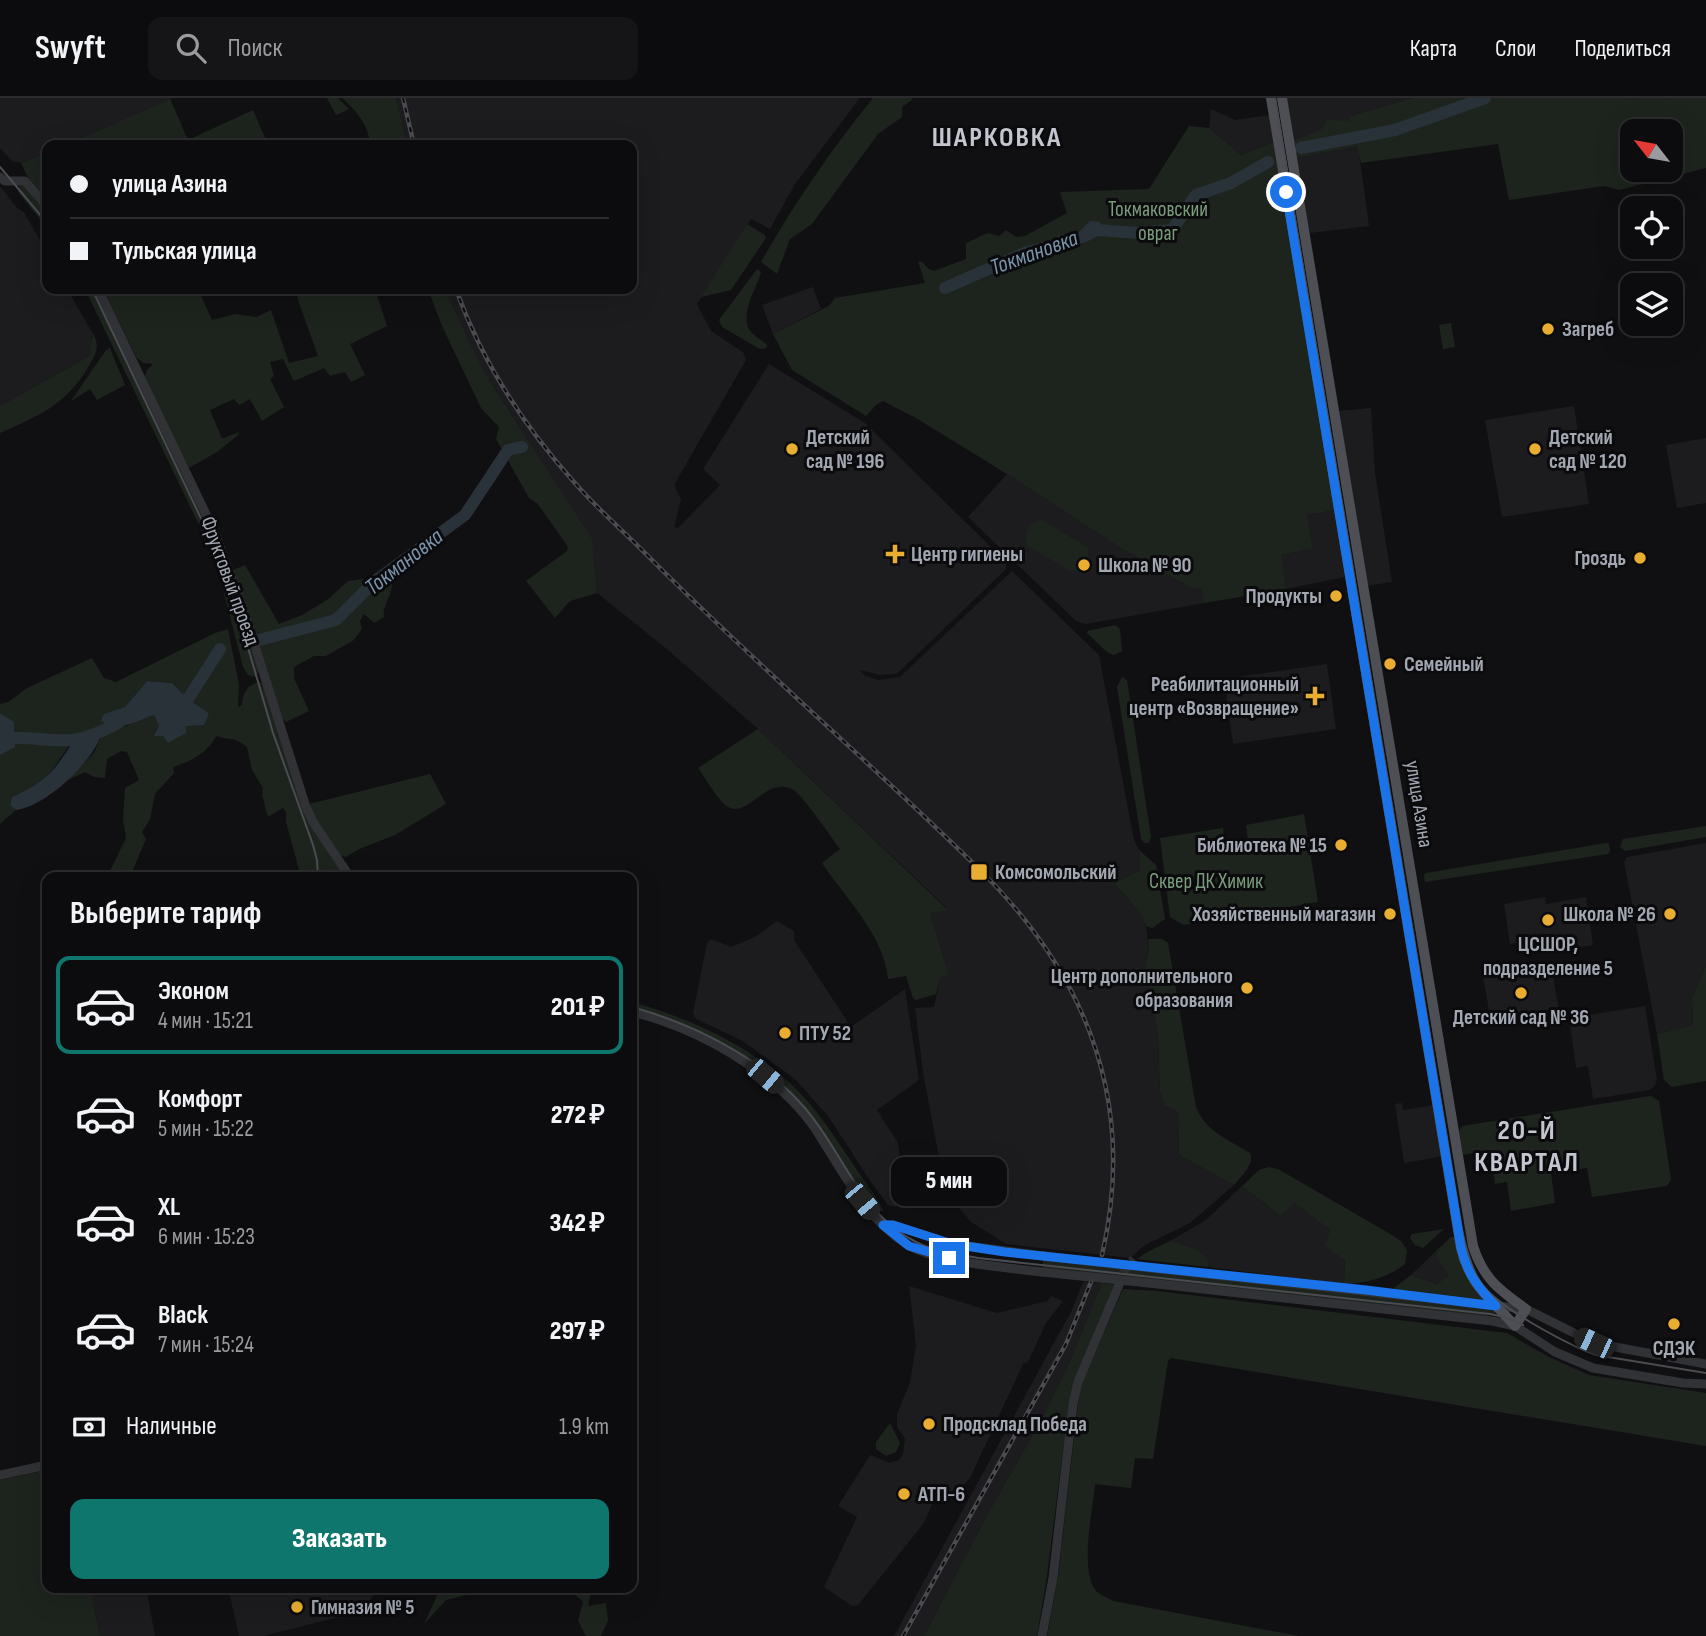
<!DOCTYPE html>
<html lang="ru">
<head>
<meta charset="utf-8">
<style>
  body { margin:0; font-family:"Sofia Sans Condensed",sans-serif; background:#151517; color:#f1f3f6; height:100vh; display:flex; flex-direction:column; font-size:26px; white-space:nowrap }
  * { box-sizing:border-box; margin:0 }
  p { font-size:23px; color:#9a9b9e }
  .icon { flex:none; width:38px; height:38px; fill:none; stroke:currentColor; stroke-width:2; stroke-linecap:round; stroke-linejoin:round }
  .map { position:relative; flex:1; overflow:hidden }
  .sheet { position:absolute; left:42px; top:774px; width:595px; height:721px; display:flex; flex-direction:column; background:#0c0c0e; border-radius:14px; box-shadow:0 7px 28px #0002,0 0 0 2px #2c2c2e }
  .sheet>* { flex:none }
  .guide { position:absolute; left:42px; top:42px; width:595px; height:154px; border-radius:14px; box-shadow:0 7px 28px #0002,0 0 0 2px #2c2c2e; display:grid; align-content:center; height:154px; padding:0 28px; background:#0c0c0e }
  .needle { width:46px; rotate:301deg }
  .fabs { position:absolute; left:1620px; top:21px; display:grid; gap:14px }
  .fabs a { display:grid; place-items:center; width:63px; height:63px; border-radius:14px; background:#0c0c0e; box-shadow:0 7px 28px #0002,0 0 0 2px #2c2c2e; font-size:35px }
  .end { position:absolute; width:32px; height:32px; margin:-16px; border:9px solid #1a73e8; background:#fff; box-shadow:0 0 0 4px #fff }
  .from { border-radius:50% }
  .bubble { position:absolute; height:49px; border-radius:14px; background:#0c0c0e; box-shadow:0 7px 28px #0002,0 0 0 2px #2c2c2e; font-size:23px; font-weight:800; line-height:49px; text-align:center }
  .car { position:absolute; width:21px; height:42px; margin:-21px -10px; border-radius:9px; box-shadow:0 0 5px 2px #0007; background:linear-gradient(#222 24%,#8ab4d8 0 40%,#222 0 76%,#8ab4d8 0 86%,#222 0) }
  .guide b { display:flex; align-items:center; gap:24px; height:66px; font-size:26px }
  .guide b+b { border-top:2px solid #2c2c2e }
  .guide i { width:18px; height:18px; background:#f1f3f6 }
  ul { padding:0; list-style:none }
  li { display:flex; align-items:center; gap:21px; height:98px; margin:0 14px 10px; padding:0 14px; border:4px solid transparent; border-radius:14px }
  li div { flex:1 }
  li b { display:block; font-size:26px }
  li em { font-style:normal; font-weight:800 }
  li.active { border-color:#0f766e }
  li>.icon { width:63px; height:63px; stroke-width:1.5 }
  h2 { padding:0 28px; font-size:32px; line-height:84px }
  .pay { display:flex; align-items:center; gap:18px; height:77px; padding:0 28px; font-size:26px }
  .pay p { margin-inline-start:auto }
  .action { display:flex; gap:14px; margin-top:auto; padding:14px 28px }
  .action a { flex:1; height:80px; border-radius:14px; background:#0f766e; color:#fff; font-size:28px; font-weight:800; line-height:80px; text-align:center }
  header { display:flex; align-items:center; gap:42px; box-sizing:border-box; height:98px; padding:0 35px; background:#0c0c0e; border-bottom:2px solid #2c2c2e }
  header strong { font-size:33px }
  nav { display:flex; gap:38px; margin-inline-start:auto; font-size:24px }
  .search { width:490px; height:63px; background:#151517; display:flex; align-items:center; gap:18px; box-sizing:border-box; padding:0 24px; border-radius:14px; color:#9a9b9e; font-size:26px }
  .map>svg:first-child { display:block }
  .built { fill:#1c1c1f }
  .green { fill:#1d241e; fill-rule:evenodd }
  .water { fill:#2a3239 }
  .lines { fill:none; stroke-linecap:round; stroke-linejoin:round }
  .river { stroke:#2a3239; stroke-width:12 }
  .minor-tunnel { stroke:#2d2e32; stroke-width:9; stroke-dasharray:9 4.5; stroke-linecap:butt }
  .minor { stroke:#313236; stroke-width:9 }
  .major { stroke:#4e4f55; stroke-width:10 }
  .tram { stroke:#4b4c51; stroke-width:2 }
  .rail-casing { stroke:#4b4c51; stroke-width:4.5 }
  .rail { stroke:#0b0b0d; stroke-width:2; stroke-dasharray:5; stroke-linecap:butt }
  .minor-bridge { stroke:#313236; stroke-width:9 }
  .route { stroke:#1a73e8; stroke-width:9 }
  .poi-dot { fill:#e9ae31; stroke:#0b0b0d; stroke-width:2.5 }
  .labels { text-anchor:middle; dominant-baseline:central; stroke-width:6; stroke-linejoin:round; paint-order:stroke }
  .park-label { font-size:21px; fill:#7a9c7c; stroke:#0b0b0d }
  .poi-label { font-size:21px; font-weight:bold; fill:#a2a7b2; stroke:#0b0b0d; text-anchor:start }
  .street-label { font-size:21px; fill:#a2a7b2; stroke:#0b0b0d }
  .water-label { font-size:23px; font-style:italic; fill:#7a94ac; stroke:#0b0b0d }
  .district-label { font-size:28px; font-weight:bold; letter-spacing:2px; fill:#c3c6ce; stroke:#0b0b0d }
</style>
</head>
<body>
<header>
<strong>Swyft</strong>
<div class="search"><svg class="icon" aria-label="search" viewBox="0 0 24 24"><circle cx="10" cy="10" r="6"/><path d="M15 15l6 6"/></svg>Поиск</div>
<nav><a>Карта</a><a>Слои</a><a>Поделиться</a></nav>
</header>
<div class="map">
<svg width="1706" height="1538" viewBox="0 0 1706 1538">
  <rect width="100%" height="100%" fill="#101012"/>
  <path class="built" d="M0 0H173L66 47H47V55L21 65 12 63 0 50Z
    M396 0H860L795 86 770 131 751 121 697 206 711 233 743 254 746 262 674 387 681 401 674 429 678 430 720 387 703 371 769 266 865 325 1006 464V471L900 573 896 576 880 577 860 572 865 578 879 582 900 579 1012 473 1099 557 1134 742 1139 752 1140 772 1114 785 1141 816 1146 828 1149 852 1145 869 1158 937 1160 994 1164 1007 1178 1013 1179 1057 1234 1087 1190 1125 1145 1147 1130 1160 1006 1146 971 1124 960 1111 943 1080 923 975 915 910 934 909 940 880 949 877 930 815 948 811 758 631 668 552 597 495 592 440 489 282 470 245 445 191H632V47H407Z
    M1286 0H1413L1350 18 1348 23 1293 43Z
    M1211 11 1235 22 1270 17 1274 44 1241 57 1209 30Z
    M1358 47 1369 128 1310 135 1307 132 1296 60Z
    M0 88 17 110 24 114 47 155V191H67L93 236 89 258 0 308Z
    M813 189 821 211 773 236 762 207Z
    M1574 308 1589 406 1502 419 1485 322Z
    M1371 310 1375 375 1392 484 1366 488 1339 313Z
    M1706 340V405L1677 410 1666 347Z
    M1007 376 1119 449 1193 491 1201 490 1204 505 1086 526 1076 523 968 419Z
    M1335 412 1345 479 1286 491 1280 457 1313 451 1307 417Z
    M1327 566 1336 631 1233 646 1224 581Z
    M1706 745V868L1692 900 1693 927 1657 936 1624 764 1627 759Z
    M1545 799 1546 806 1586 799 1593 847 1557 853 1554 839 1510 846 1504 806Z
    M777 823 794 833V842L851 929 905 891 919 982 877 1012 898 1045 901 1071 896 1109 888 1107 873 1087 828 1018 795 981 741 942 696 921 693 915 707 845 711 841 731 849 755 839Z
    M1551 867 1559 912 1491 924 1483 878Z
    M1645 908 1657 982 1655 987 1650 992 1593 1001 1588 968 1576 970 1569 920Z
    M1402 1005 1403 1012 1435 1007 1444 1058 1404 1065 1395 1006Z
    M1242 1088 1281 1118 1294 1105 1330 1132 1345 1161 1344 1186 1208 1169 1209 1163 1170 1143 1206 1122Z
    M1437 1152V1160L1450 1175 1437 1186 1411 1177Z
    M1083 1184 1102 1185 1067 1270 1040 1324 986 1419 924 1538H894L1056 1241 1071 1214Z
    M909 1188 997 1215 1047 1203 1051 1198 1063 1203 1046 1225 1028 1264 1023 1266 970 1380 956 1395 947 1399 936 1397 924 1425 858 1507 852 1508 824 1489 857 1419 838 1408 870 1357 890 1365 899 1362 903 1356 905 1341 897 1329V1316L910 1284 916 1247Z
    M90 1489H146L155 1538H100Z
    M228 1489H377L369 1504 355 1515 263 1538H239Z"/>
  <path class="green" d="M327 0H338L349 11 336 17Z
    M342 0H396L407 47H371C367 26 358 14 342 0Z
    M873 0H911L912 2 902 9V19L878 36 812 126 790 141 777 176 761 164C794 106 831 52 873 0Z
    M1413 0H1706V70L1619 92 1604 88 1509 102 1498 46 1361 65 1357 48 1296 60 1293 43 1322 31 1327 22 1348 23 1350 18ZM1633 33H1671V72H1633Z
    M170 1 188 42 253 12 268 47H66Z
    M1189 28 1209 30 1241 57 1274 44 1335 412 1307 417 1313 451 1281 457 1286 491 1204 505 1201 490 1193 491 1119 449 1007 376 916 320 883 303 876 307 866 318 792 272 773 236 829 208 835 200 925 185 918 163 922 164 929 171 934 173 966 161V145L988 135 999 138 1006 132 1016 139 1025 138 1067 115 1060 94 1149 91Z
    M47 55V101L27 78 21 65Z
    M20 87H24L47 114V130L18 94Z
    M747 126 765 137 766 140 731 192 701 199Z
    M757 171 761 174C757 190 740 214 749 231 752 237 762 242 767 247L766 250 760 251 722 229 719 222Z
    M85 191H95L221 456 259 573 255 579 248 577 243 569 215 460Z
    M103 191H198L212 222 235 216 256 219 271 212 289 265 318 258 297 199 313 191H375L387 228 350 246 365 277 351 284 345 274 330 278 324 270 294 283 283 261 270 264 274 278 270 281 284 309 262 323 250 301 239 307 234 301 210 312 222 341 239 334 238 337 217 354 189 370 144 281 147 272 153 266 143 265 136 259Z
    M428 191H445L470 245 489 282 592 440 597 495 570 503 555 520 526 483 567 453 568 449 538 406 529 400 496 341 499 329 481 310 442 228Z
    M1451 225 1455 249 1443 251 1439 227Z
    M93 236C100 247 96 256 90 266 67 306 41 317 0 335V308L89 258Z
    M110 250 125 287 97 302 90 291 71 303 106 252Z
    M1043 422 1088 450V462L1081 472 1070 473 1028 448C1022 435 1028 424 1043 422Z
    M245 467 279 526 302 517 327 502 348 483 369 480 379 487 392 481C394 496 382 506 384 519L374 525 364 516 360 523 362 531 354 542 326 558H314L294 569V580L309 613 286 624 280 618 233 472Z
    M1115 527 1120 531 1122 553 1114 557 1107 554 1087 535 1088 533Z
    M228 531 239 587 238 609 242 607C242 595 248 586 260 584L263 586 292 678 345 779H301L286 724V714L283 710 268 719 262 697 263 690 252 672 247 649C233 638 231 643 216 638 209 654 190 664 173 669L174 675 155 696 150 721 142 734 146 741 130 779H107L126 740 123 722 125 690 139 682 127 654 121 653 107 661 105 680 94 679 85 674 66 683 94 655 100 641 97 633C74 629 61 664 46 679 37 688 23 693 12 699L10 707 16 712 0 726V657L15 648 14 625 0 615V606L8 604 27 590 92 560 104 580 116 584 215 535ZM147 583 172 585 188 601 209 615C189 632 183 628 159 628L154 617 124 629 104 616 125 609Z
    M1122 579 1127 582 1151 739 1149 745H1145L1141 741 1117 589Z
    M758 631 948 812 930 815 949 877 940 880 936 896 916 902 913 900 906 878 888 881C884 837 846 801 822 765L840 751C831 739 802 696 792 691 764 678 746 726 724 706 714 696 706 681 698 670Z
    M430 676 446 706 395 737 359 751 346 759 339 757 315 721 309 706Z
    M1304 716 1318 804 1184 827 1170 819 1160 740 1223 730 1226 747 1248 744 1246 727Z
    M1706 728V739L1625 753 1620 749 1623 741Z
    M1606 745 1609 746 1610 753 1608 756 1425 784 1424 777 1426 775Z
    M1139 752 1156 767 1165 821 1152 830 1146 828 1141 816 1114 785 1140 772Z
    M1148 841H1162L1168 845 1196 1009C1205 1033 1229 1042 1250 1055 1255 1067 1241 1078 1234 1087L1179 1057 1178 1014 1164 1007 1160 994 1158 937 1145 869 1149 852Z
    M1706 868V983L1672 989 1664 982 1657 936 1693 927 1692 900Z
    M632 904C689 920 749 947 793 988 818 1012 836 1041 855 1069 862 1080 881 1104 884 1114L879 1113 864 1103 815 1026 736 956 632 911Z
    M1651 998 1659 1003 1671 1081 1667 1088 1592 1099 1587 1070 1551 1075 1555 1105 1511 1113 1507 1084 1495 1086 1490 1052 1463 1057 1459 1033 1462 1028Z
    M1269 1069 1278 1071 1392 1137 1401 1143 1407 1152 1405 1166C1387 1180 1367 1185 1344 1186L1345 1162 1325 1148 1330 1132 1294 1105 1281 1118 1242 1088 1259 1072Z
    M1444 1131 1423 1150 1415 1147 1410 1140 1412 1136Z
    M1451 1139H1455L1484 1203 1395 1193 1394 1190 1411 1177 1437 1186 1449 1176 1437 1160V1152Z
    M1170 1143 1197 1152 1209 1163 1208 1169 1137 1161 1147 1154Z
    M1043 1161 1486 1211 1494 1213 1495 1216 1486 1218 1043 1170Z
    M1102 1185 1116 1187 1075 1282 1069 1304 1047 1478 1037 1538H924L986 1419 1040 1324 1067 1270Z
    M1123 1191 1157 1193 1507 1235 1547 1258 1589 1277 1706 1295V1348L1171 1260 1168 1263 1153 1361 1135 1360 1131 1390 1095 1386C1093 1412 1078 1476 1098 1495 1102 1498 1109 1500 1113 1503L1299 1538H1047L1058 1479 1078 1306 1082 1285Z
    M890 1325 900 1345 896 1354 886 1358 876 1351V1344Z
    M47 1372V1489H90L100 1538H0V1382Z
    M441 1489H495V1490L446 1502 424 1526Z
    M567 1489H592L588 1508 606 1505 608 1523 601 1538H586L578 1523 583 1504Z"/>
  <path class="water" d="M1090 123 1101 124C1092 142 1075 152 1055 154L1049 148 1059 137 1077 136Z
    M147 583 172 585 188 601 209 615 204 627 186 628V635L168 645 163 638H154L159 628 154 617C132 625 124 633 101 623L104 616 125 609Z
    M0 615 14 624 15 649 0 657Z
    M89 632 97 634 100 640C89 667 46 708 16 712L10 707 12 699C26 692 40 686 51 674 65 660 70 641 89 632Z"/>
  <g class="lines">
    <path class="river" d="M1301 50 1395 32 1485 0
      M1083 139 1097 132 1139 135 1172 132 1196 97 1231 85 1268 64
      M945 190 1027 154 1066 145
      M259 542 336 522 375 483 465 417 508 352 522 349
      M173 603 188 601 220 551
      M0 641C24 637 47 644 72 642 88 641 114 628 127 619"/>
    <path class="minor-tunnel" d="M1119 1187 1124 1173 1134 1161"/>
    <path class="minor" d="M0 79 5 83H25L47 108
      M98 191 215 435 246 520 306 709 313 724 350 779
      M632 914C697 930 775 973 814 1029 841 1070 864 1119 906 1146 937 1165 1005 1169 1042 1174
      M883 1127H893L952 1146 1044 1158
      M1160 1171 1526 1211 1594 1245 1706 1266
      M1158 1186 1492 1223 1515 1228 1555 1254 1593 1270 1683 1285 1706 1286
      M0 1377 47 1367
      M1042 1538 1053 1480 1073 1306 1078 1284 1119 1187"/>
    <path class="major" d="M1271 0 1461 1150C1470 1188 1491 1201 1515 1228L1526 1211C1499 1192 1483 1180 1473 1148L1282 0"/>
    <path class="tram" d="M1275 0 1445 1029C1452 1067 1460 1162 1484 1189 1504 1212 1555 1239 1583 1252L1596 1257 1706 1275
      M0 69 47 125
      M92 191 225 471 273 635 313 747 317 762 318 779
      M632 909C694 926 762 960 805 1010 843 1054 861 1117 916 1144 935 1154 957 1156 978 1160L1490 1216 1508 1220 1523 1227"/>
    <defs>
      <path id="rail" d="M403 0 414 47
        M456 191C481 262 524 328 574 384 598 412 627 436 653 463 759 569 873 667 980 772 1088 879 1137 1006 1102 1157
        M903 1538 1066 1246 1091 1184"/>
    </defs>
    <use href="#rail" class="rail-casing"/>
    <use href="#rail" class="rail"/>
    <path class="minor-bridge" d="M1044 1158 1160 1171
      M1042 1174 1158 1186"/>
  </g>
  <g class="lines">
    <path class="route" d="M949 1160 909 1148 883 1127H893L952 1146 1005 1154 1366 1192 1496 1208C1478 1190 1467 1175 1461 1150L1286 94"/>
  </g>
  <g class="poi-dot">
    <circle cx="1548" cy="231" r="7"/>
    <circle cx="792" cy="351" r="7"/>
    <circle cx="1535" cy="351" r="7"/>
    <path d="M891.5 445.5h7v7h7v7h-7v7h-7v-7h-7v-7h7z"/>
    <circle cx="1640" cy="460" r="7"/>
    <circle cx="1084" cy="467" r="7"/>
    <circle cx="1336" cy="498" r="7"/>
    <circle cx="1390" cy="566" r="7"/>
    <path d="M1311.5 587.5h7v7h7v7h-7v7h-7v-7h-7v-7h7z"/>
    <circle cx="1341" cy="747" r="7"/>
    <rect x="970" y="765" width="18" height="18" rx="3.5"/>
    <circle cx="1390" cy="816" r="7"/>
    <circle cx="1670" cy="816" r="7"/>
    <circle cx="1548" cy="822" r="7"/>
    <circle cx="1247" cy="890" r="7"/>
    <circle cx="1521" cy="895" r="7"/>
    <circle cx="785" cy="935" r="7"/>
    <circle cx="1674" cy="1226" r="7"/>
    <circle cx="929" cy="1326" r="7"/>
    <circle cx="904" cy="1396" r="7"/>
    <circle cx="297" cy="1509" r="7"/>
  </g>
  <g class="labels">
    <g class="park-label">
      <text x="1158" y="111">Токмаковский<tspan x="1158" dy="24">овраг</tspan></text>
      <text x="1206" y="783">Сквер ДК Химик</text>
    </g>
    <g class="poi-label">
      <text x="1562" y="231">Загреб</text>
      <text x="806" y="339">Детский<tspan x="806" dy="24">сад № 196</tspan></text>
      <text x="1549" y="339">Детский<tspan x="1549" dy="24">сад № 120</tspan></text>
      <text x="911" y="456">Центр гигиены</text>
      <text x="1626" y="460" text-anchor="end">Гроздь</text>
      <text x="1098" y="467">Школа № 90</text>
      <text x="1322" y="498" text-anchor="end">Продукты</text>
      <text x="1404" y="566">Семейный</text>
      <text x="1299" y="586" text-anchor="end">Реабилитационный<tspan x="1299" dy="24">центр «Возвращение»</tspan></text>
      <text x="1327" y="747" text-anchor="end">Библиотека № 15</text>
      <text x="995" y="774">Комсомольский</text>
      <text x="1376" y="816" text-anchor="end">Хозяйственный магазин</text>
      <text x="1656" y="816" text-anchor="end">Школа № 26</text>
      <text x="1548" y="846" text-anchor="middle">ЦСШОР,<tspan x="1548" dy="24">подразделение 5</tspan></text>
      <text x="1233" y="878" text-anchor="end">Центр дополнительного<tspan x="1233" dy="24">образования</tspan></text>
      <text x="1521" y="919" text-anchor="middle">Детский сад № 36</text>
      <text x="799" y="935">ПТУ 52</text>
      <text x="1674" y="1250" text-anchor="middle">СДЭК</text>
      <text x="943" y="1326">Продсклад Победа</text>
      <text x="918" y="1396">АТП-6</text>
      <text x="311" y="1509">Гимназия № 5</text>
    </g>
    <g class="street-label">
      <text transform="translate(230 483) rotate(70)">Фруктовый проезд</text>
      <text transform="translate(1419 706) rotate(81)">улица Азина</text>
    </g>
    <g class="water-label">
      <text transform="translate(1034 155) rotate(-20)">Токмановка</text>
      <text transform="translate(404 464) rotate(-38)">Токмановка</text>
    </g>
    <g class="district-label">
      <text x="997" y="39">ШАРКОВКА</text>
      <text x="1527" y="1032">20-Й<tspan x="1527" dy="32">КВАРТАЛ</tspan></text>
    </g>
  </g>
</svg>
<div class="fabs">
<a><svg class="needle" viewBox="-14 -14 28 28"><path d="M0-13l5 13h-10z" fill="#e53935"/><path d="M0 13l5-13h-10z" fill="#9a9b9e"/></svg></a>
<a><svg class="icon" aria-label="locate" viewBox="0 0 24 24"><circle cx="12" cy="12" r="6"/><path d="M12 2v4M12 18v4M2 12h4M18 12h4"/></svg></a>
<a><svg class="icon" aria-label="layers" viewBox="0 0 24 24"><path d="M12 4l9 5-9 5-9-5zM3 14l9 5 9-5"/></svg></a>
</div>
<i class="end from" style="left:1286px;top:94px"></i>
<i class="end" style="left:949px;top:1160px"></i>
<div class="bubble" style="left:891px;top:1059px;width:116px">5 мин</div>
<i class="car" style="left:765px;top:978px;rotate:130deg"></i>
<i class="car" style="left:862px;top:1103px;rotate:140deg"></i>
<i class="car" style="left:1594px;top:1245px;rotate:295deg"></i>
<div class="guide">
<b><i class="from"></i>улица Азина</b>
<b><i></i>Тульская улица</b>
</div>
<section class="sheet">
<h2>Выберите тариф</h2>
<ul>
<li class="active"><svg class="icon" aria-label="car" viewBox="0 0 24 24"><path d="M5 17H2v-5l4-1 3-4h7l3 4 3 1v5h-3M9 17h6M6 11h13"/><circle cx="7" cy="17" r="2"/><circle cx="17" cy="17" r="2"/></svg><div><b>Эконом</b><p>4 мин · 15:21</p></div><em>201 ₽</em></li>
<li><svg class="icon" aria-label="car" viewBox="0 0 24 24"><path d="M5 17H2v-5l4-1 3-4h7l3 4 3 1v5h-3M9 17h6M6 11h13"/><circle cx="7" cy="17" r="2"/><circle cx="17" cy="17" r="2"/></svg><div><b>Комфорт</b><p>5 мин · 15:22</p></div><em>272 ₽</em></li>
<li><svg class="icon" aria-label="car" viewBox="0 0 24 24"><path d="M5 17H2v-5l4-1 3-4h7l3 4 3 1v5h-3M9 17h6M6 11h13"/><circle cx="7" cy="17" r="2"/><circle cx="17" cy="17" r="2"/></svg><div><b>XL</b><p>6 мин · 15:23</p></div><em>342 ₽</em></li>
<li><svg class="icon" aria-label="car" viewBox="0 0 24 24"><path d="M5 17H2v-5l4-1 3-4h7l3 4 3 1v5h-3M9 17h6M6 11h13"/><circle cx="7" cy="17" r="2"/><circle cx="17" cy="17" r="2"/></svg><div><b>Black</b><p>7 мин · 15:24</p></div><em>297 ₽</em></li>
</ul>
<div class="pay"><svg class="icon" aria-label="cash" viewBox="0 0 24 24"><path d="M3 7h18v10H3z"/><circle cx="12" cy="12" r="2"/></svg>Наличные<p>1.9 km</p></div>
<div class="action"><a>Заказать</a></div>
</section>
</div>
</body>
</html>
